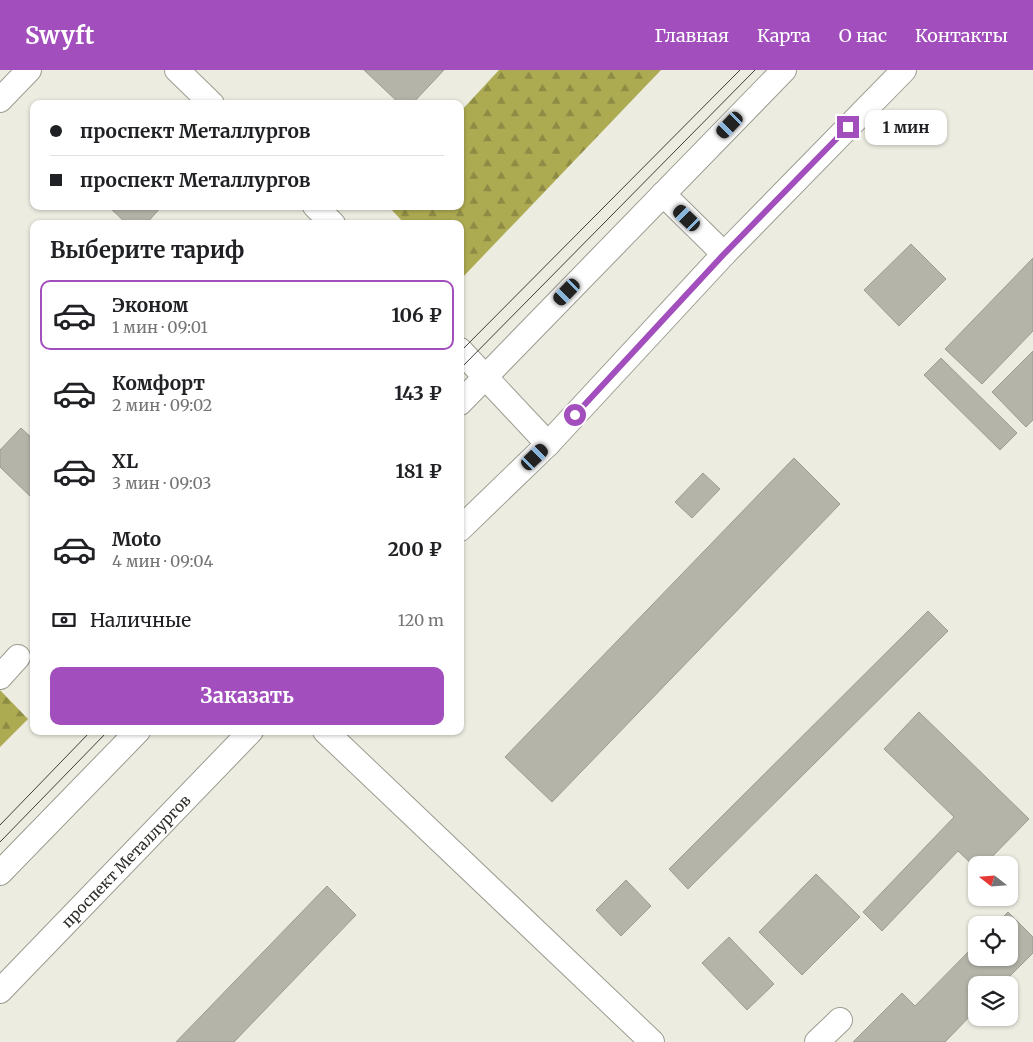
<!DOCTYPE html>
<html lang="ru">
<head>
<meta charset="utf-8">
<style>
  body { margin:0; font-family:Merriweather,serif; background:#f2f2f2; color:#202124; height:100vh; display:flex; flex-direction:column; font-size:19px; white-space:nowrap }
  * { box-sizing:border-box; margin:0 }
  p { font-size:16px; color:#757577 }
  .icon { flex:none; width:28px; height:28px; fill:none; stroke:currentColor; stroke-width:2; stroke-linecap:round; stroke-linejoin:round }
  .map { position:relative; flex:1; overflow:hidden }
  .side { position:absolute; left:30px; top:150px; width:434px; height:515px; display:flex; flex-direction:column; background:#fff; border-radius:10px; box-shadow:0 1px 4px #0004 }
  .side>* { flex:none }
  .guide { position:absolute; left:30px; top:30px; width:434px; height:110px; border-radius:10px; box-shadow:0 1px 4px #0004; display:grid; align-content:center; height:110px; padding:0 20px; background:#fff }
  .needle { width:32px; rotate:287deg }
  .tools { position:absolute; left:968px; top:786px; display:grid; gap:10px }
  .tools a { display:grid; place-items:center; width:50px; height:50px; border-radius:10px; background:#fff; box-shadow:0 1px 4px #0004; font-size:25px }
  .end { position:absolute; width:22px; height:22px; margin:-11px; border:6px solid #a24ebc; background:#fff; box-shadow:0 0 0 2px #fff }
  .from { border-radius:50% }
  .bubble { position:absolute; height:35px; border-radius:10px; background:#fff; box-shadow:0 1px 4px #0004; font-size:16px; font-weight:700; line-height:35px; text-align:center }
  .car { position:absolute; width:15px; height:30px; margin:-15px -8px; border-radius:6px; box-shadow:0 0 4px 1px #0007; background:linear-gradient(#222 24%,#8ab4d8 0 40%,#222 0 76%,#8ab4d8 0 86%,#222 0) }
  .guide b { display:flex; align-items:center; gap:18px; height:48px; font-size:19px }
  .guide b+b { border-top:1px solid #e0e0e0 }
  .guide i { width:12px; height:12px; background:#202124 }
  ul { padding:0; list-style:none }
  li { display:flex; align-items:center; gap:15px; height:70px; margin:0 10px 8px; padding:0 10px; border:2px solid transparent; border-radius:10px }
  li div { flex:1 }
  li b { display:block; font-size:19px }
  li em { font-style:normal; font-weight:700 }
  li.active { border-color:#a24ebc }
  li>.icon { width:45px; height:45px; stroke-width:1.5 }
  h2 { padding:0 20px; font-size:22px; line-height:60px }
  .pay { display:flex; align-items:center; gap:12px; height:55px; padding:0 20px; font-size:19px }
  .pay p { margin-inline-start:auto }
  .action { display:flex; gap:10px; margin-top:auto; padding:10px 20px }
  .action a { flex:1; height:58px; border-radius:10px; background:#a24ebc; color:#fff; font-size:20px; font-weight:700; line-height:58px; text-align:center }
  header { display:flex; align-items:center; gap:30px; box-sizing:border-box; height:70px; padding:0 25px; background:#a24ebc; color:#fff }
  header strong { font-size:24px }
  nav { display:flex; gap:28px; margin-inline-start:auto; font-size:18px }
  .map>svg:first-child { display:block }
  .forest { fill:url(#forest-firs) }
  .building { fill:#b4b4a9; stroke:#9c9c92 }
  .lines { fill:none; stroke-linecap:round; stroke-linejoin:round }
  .minor-casing { stroke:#9c9c91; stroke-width:26 }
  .minor { stroke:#fff; stroke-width:24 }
  .tram { stroke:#3f3f3a; stroke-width:1 }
  .route { stroke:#a24ebc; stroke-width:6 }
  .labels { text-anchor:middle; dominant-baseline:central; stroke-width:5; stroke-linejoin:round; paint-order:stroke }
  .street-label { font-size:15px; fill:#2b2b27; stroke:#fff }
</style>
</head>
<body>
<header>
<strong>Swyft</strong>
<nav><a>Главная</a><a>Карта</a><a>О нас</a><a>Контакты</a></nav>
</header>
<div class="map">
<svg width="1033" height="972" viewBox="0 0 1033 972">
  <defs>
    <pattern id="forest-firs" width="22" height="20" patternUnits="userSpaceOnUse" patternTransform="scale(1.25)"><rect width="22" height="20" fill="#adab52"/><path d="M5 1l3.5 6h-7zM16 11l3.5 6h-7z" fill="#8d8b44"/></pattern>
  </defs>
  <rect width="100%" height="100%" fill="#ecece1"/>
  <path class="forest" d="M499 0H661L461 209 460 208V154H405L388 136H460V42Z
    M0 620 28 649 0 677Z"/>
  <path class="building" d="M364 0H444L412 34H400Z
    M108 136H162L146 154H127Z
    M911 174 946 209 899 256 864 220Z
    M1033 188V261L982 314 945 279Z
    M1033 281V350L1026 357 992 322Z
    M941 288 1017 363 1000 380 924 305Z
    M21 358 34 370V430L0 397V380Z
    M794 388 840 434 552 732 505 687Z
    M703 403 720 419 692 448 675 432Z
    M928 541 948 561 688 819 669 799Z
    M919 642 1029 749 984 795H976V798L958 781 882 861 863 842 954 747 884 679Z
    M816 804 860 847 802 905 759 862Z
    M626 810 651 836 621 866 596 840Z
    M327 816 356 845 234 972H176Z
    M1008 842 1033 867V883L1001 915H976V940L945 972H853L902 923 915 936 976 874V888H1009V855H995Z
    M729 867 774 914 747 940 702 893Z"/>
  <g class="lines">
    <defs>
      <g id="minor">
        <path d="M177 0 212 34"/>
        <path d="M0 30 29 0"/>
        <path d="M663 124 724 184"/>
        <path d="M315 136 333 154"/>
        <path d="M460 280 548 374"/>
        <path d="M460 333 784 0"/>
        <path d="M460 459 548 374 724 184 904 0"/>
        <path d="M0 607 18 587"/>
        <path d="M325 661 652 972"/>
        <path d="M0 803 138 661"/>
        <path id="s1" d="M0 921 251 661"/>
        <path d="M817 972 840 950"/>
      </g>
    </defs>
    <use href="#minor" class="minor-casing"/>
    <use href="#minor" class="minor"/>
    <path class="tram" d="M460 282 740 0
      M460 299 755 0
      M0 755 91 661
      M0 772 108 661"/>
  </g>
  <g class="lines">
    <path class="route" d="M575 345 724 184 848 57"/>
  </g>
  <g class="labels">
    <g class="street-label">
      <text stroke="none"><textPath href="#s1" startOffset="181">проспект Металлургов</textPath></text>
    </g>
  </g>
</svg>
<div class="tools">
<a><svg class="needle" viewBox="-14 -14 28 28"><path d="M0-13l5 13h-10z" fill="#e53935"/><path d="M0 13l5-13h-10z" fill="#757577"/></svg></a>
<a><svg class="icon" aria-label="locate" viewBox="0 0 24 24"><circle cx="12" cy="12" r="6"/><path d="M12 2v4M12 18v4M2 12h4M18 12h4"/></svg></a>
<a><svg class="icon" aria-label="layers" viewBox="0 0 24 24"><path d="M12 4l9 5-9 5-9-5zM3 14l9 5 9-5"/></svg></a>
</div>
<i class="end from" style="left:575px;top:345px"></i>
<i class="end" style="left:848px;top:57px"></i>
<div class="bubble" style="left:865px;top:40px;width:82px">1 мин</div>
<i class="car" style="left:730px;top:55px;rotate:224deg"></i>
<i class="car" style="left:687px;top:148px;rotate:314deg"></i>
<i class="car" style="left:567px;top:222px;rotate:224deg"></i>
<i class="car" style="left:535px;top:387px;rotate:46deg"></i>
<div class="guide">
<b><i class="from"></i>проспект Металлургов</b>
<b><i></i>проспект Металлургов</b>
</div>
<section class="side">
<h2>Выберите тариф</h2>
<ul>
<li class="active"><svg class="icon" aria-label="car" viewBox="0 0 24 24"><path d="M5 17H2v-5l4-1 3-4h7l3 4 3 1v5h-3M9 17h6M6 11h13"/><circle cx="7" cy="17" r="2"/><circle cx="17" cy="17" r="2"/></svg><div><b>Эконом</b><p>1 мин · 09:01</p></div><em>106 ₽</em></li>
<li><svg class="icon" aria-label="car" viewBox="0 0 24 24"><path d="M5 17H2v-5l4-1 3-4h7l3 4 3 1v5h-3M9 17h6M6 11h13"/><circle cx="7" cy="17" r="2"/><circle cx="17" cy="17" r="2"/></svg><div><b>Комфорт</b><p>2 мин · 09:02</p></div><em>143 ₽</em></li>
<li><svg class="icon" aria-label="car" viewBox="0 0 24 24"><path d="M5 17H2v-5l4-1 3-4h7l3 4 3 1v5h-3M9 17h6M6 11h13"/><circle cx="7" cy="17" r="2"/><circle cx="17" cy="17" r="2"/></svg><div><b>XL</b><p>3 мин · 09:03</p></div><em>181 ₽</em></li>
<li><svg class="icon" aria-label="car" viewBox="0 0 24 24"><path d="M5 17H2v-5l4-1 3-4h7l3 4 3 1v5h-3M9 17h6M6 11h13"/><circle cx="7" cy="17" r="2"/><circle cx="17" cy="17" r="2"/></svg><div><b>Moto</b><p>4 мин · 09:04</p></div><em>200 ₽</em></li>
</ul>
<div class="pay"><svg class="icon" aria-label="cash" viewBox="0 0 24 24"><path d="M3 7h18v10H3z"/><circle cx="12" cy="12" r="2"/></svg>Наличные<p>120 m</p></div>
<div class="action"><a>Заказать</a></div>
</section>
</div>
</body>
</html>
